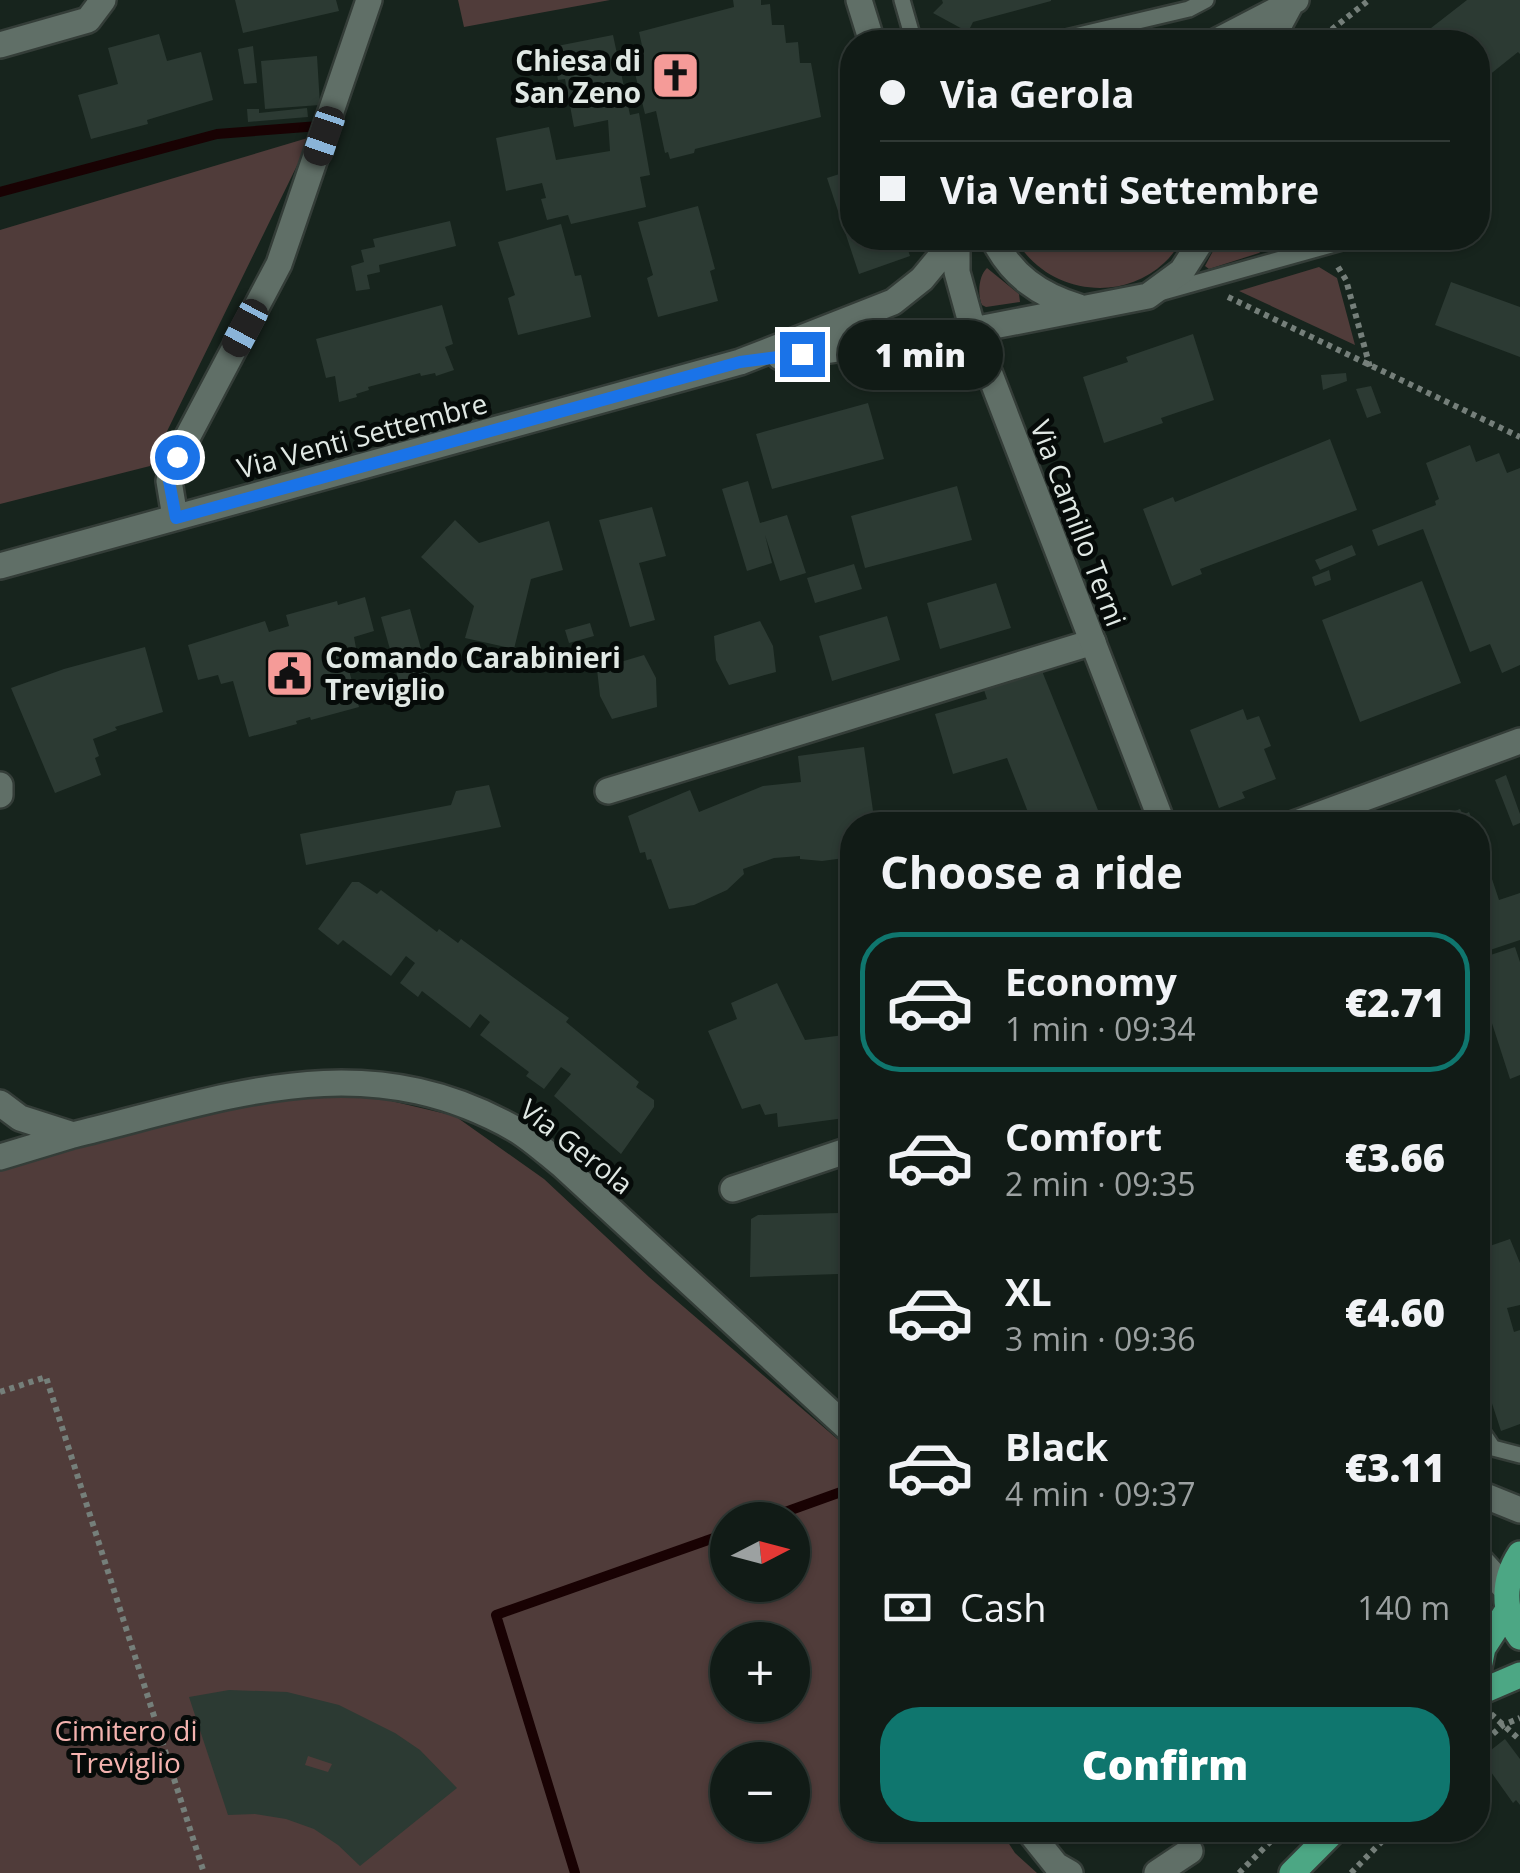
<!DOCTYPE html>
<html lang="en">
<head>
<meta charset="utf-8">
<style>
  body { margin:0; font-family:"Open Sans",sans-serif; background:#1e2823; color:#f1f3f6; height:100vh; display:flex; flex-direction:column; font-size:38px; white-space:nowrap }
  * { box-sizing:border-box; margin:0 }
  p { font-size:32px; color:#9ca1a1 }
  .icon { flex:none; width:55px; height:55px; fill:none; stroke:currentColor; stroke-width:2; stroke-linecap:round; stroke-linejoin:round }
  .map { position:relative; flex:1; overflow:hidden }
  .drawer { position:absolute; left:840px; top:812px; width:650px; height:1030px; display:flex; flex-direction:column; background:#111b16; border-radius:40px; box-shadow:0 2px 8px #0004,0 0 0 2px #303935 }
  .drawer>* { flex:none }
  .top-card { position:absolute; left:840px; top:30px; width:650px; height:220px; border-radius:40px; box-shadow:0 2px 8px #0004,0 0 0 2px #303935; display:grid; align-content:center; height:220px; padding:0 40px; background:#111b16 }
  .needle { width:65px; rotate:84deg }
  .controls { position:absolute; left:710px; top:1502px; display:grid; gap:20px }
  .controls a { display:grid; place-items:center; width:100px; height:100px; border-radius:50%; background:#111b16; box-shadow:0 2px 8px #0004,0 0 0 2px #303935; font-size:50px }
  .end { position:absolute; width:45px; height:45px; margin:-22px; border:12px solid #1a73e8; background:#fff; box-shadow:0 0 0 5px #fff }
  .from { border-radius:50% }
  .bubble { position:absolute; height:70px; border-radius:35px; background:#111b16; box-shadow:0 2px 8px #0004,0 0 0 2px #303935; font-size:32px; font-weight:800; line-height:70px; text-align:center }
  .car { position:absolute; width:30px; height:60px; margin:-30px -15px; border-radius:12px; box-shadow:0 0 8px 2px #0007; background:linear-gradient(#222 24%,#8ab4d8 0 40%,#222 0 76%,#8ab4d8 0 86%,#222 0) }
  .top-card b { display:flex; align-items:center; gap:35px; height:95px; font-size:38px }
  .top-card b+b { border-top:2px solid #303935 }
  .top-card i { width:25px; height:25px; background:#f1f3f6 }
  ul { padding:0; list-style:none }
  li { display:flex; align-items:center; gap:30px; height:140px; margin:0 20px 15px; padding:0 20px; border:5px solid transparent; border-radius:40px }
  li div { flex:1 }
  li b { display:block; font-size:38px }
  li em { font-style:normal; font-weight:800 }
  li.active { border-color:#0f766e }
  li>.icon { width:90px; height:90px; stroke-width:1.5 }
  h2 { padding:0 40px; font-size:45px; line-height:120px }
  .pay { display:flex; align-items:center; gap:25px; height:110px; padding:0 40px; font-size:38px }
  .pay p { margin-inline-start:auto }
  .cta { display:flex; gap:20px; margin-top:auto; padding:20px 40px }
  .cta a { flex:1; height:115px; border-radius:40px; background:#0f766e; color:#fff; font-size:40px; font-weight:800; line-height:115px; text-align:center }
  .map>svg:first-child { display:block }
  .green { fill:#503c3a; fill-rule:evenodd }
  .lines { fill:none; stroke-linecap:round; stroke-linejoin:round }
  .stream { stroke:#190203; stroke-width:10 }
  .building { fill:#2c3a33; fill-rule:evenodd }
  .service-casing { stroke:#343d38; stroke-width:20 }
  .minor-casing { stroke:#343d38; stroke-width:30 }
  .tertiary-casing { stroke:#343d38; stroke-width:30 }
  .primary-casing { stroke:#343d38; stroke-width:30 }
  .path { stroke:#757f7a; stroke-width:6; stroke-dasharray:5 5; stroke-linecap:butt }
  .service { stroke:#606f67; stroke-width:15 }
  .minor { stroke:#606f67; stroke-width:25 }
  .tertiary { stroke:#606f67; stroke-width:25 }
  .primary { stroke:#4ca784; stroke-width:25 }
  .route { stroke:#1a73e8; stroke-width:12 }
  .labels { text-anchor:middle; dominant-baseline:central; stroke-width:10; stroke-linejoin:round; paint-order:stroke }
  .poi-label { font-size:28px; font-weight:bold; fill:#e0e8e4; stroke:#060b09; text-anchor:end }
  .street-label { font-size:28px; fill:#e0e8e4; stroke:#060b09 }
  .park-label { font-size:28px; fill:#f4b3af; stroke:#060b09 }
</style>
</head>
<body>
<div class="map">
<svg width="1520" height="1873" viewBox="0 0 1520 1873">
  <rect width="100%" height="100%" fill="#17241d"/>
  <path class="green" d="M458 0H610L464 27Z
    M311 137 150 466 0 504V230Z
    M1015 238H1184C1178 246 1172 256 1164 263 1119 305 1044 292 1015 238Z
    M1220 238H1274L1275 241 1259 253 1209 269 1205 266Z
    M1319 267 1337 278 1355 345 1239 291Z
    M987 268 1019 294 1020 302 986 307 982 305C977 294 979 275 987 268Z
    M353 1092 455 1116 544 1179 649 1277 842 1443 852 1461V1830H1000L1015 1853 1037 1873H0V1163L278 1098ZM728 1520H792V1585H728ZM728 1640H792V1705H728ZM728 1760H792V1825H728Z"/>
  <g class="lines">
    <path class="stream" d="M0 192 217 134 319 126
      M763 1520 852 1488
      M575 1873 496 1615 728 1533"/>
  </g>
  <path class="building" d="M235 0H336L339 11 243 33Z
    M733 0H761V5L770 4 772 25H784L786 43 798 42 800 63H811L821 117 695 149 694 153 670 159 668 152 665 153 656 111 645 114 630 53 643 50 639 32 734 7Z
    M942 0H1051V1L973 22 968 32 933 13 943 3Z
    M1467 0H1520V54L1518 52 1478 84V42H1413Z
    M159 34 167 61 201 52 213 100 147 120 148 124 91 139 78 95 118 84 108 48Z
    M613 35 630 115 639 113 650 175 640 177 646 207 571 224 568 215 547 220 541 199 546 198 542 183 506 191 496 138 549 127 556 160 610 151 608 120 574 127 565 79 558 80 552 47Z
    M253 46 257 83 244 84 238 49Z
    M317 56 320 105 265 109 261 61Z
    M307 108 308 117 248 122 247 109H259V113Z
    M852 170V238H904L910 256 859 274 827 178Z
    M698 206 715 269 710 271 718 301 658 317 647 278 653 275 638 222Z
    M450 221 456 246 379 265 380 272 367 275 370 289 356 291 351 266 364 262 361 250 375 247 373 239Z
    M561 224 575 276 581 275 591 317 518 335 508 298 515 295 498 242Z
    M1451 282 1520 307V357L1435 325Z
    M442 305 453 344 445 347 454 370 436 376 435 373 421 376 420 373 368 387 369 390 356 394 357 397 339 402 335 376 326 378 316 339Z
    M1193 334 1214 400 1161 418 1163 423 1104 443 1083 377 1128 362 1126 357Z
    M927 363 933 387 919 391 913 366Z
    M1346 373 1347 381 1323 390 1321 375Z
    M1371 386 1381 413 1367 418 1356 389Z
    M868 403 884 459 772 489 756 434Z
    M1330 439 1357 510 1200 569 1202 574 1172 586 1143 509 1173 497 1175 502Z
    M1470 445 1476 462 1499 453 1507 473 1520 468V665L1502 673 1490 644 1470 652 1423 529 1378 546 1372 530 1436 505 1435 501 1439 499 1426 463Z
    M748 481 760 523 787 515 806 573 780 581 765 535 772 563 747 571 722 489Z
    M957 486 972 540 865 568 851 516Z
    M652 507 666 556 639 563 655 620 630 627 599 520Z
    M455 520 479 543 549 521 563 570 531 579 514 649 465 638 474 606 421 557Z
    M1352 545 1356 555 1320 570 1315 560Z
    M854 564 862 589 815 603 807 578Z
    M1329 570 1331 580 1315 586 1312 577Z
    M1422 581 1461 683 1360 722 1322 620Z
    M996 583 1011 628 940 649 927 603Z
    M365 597 374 631 354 637 356 648 344 652 359 707 311 720 310 717 296 721 297 724 249 737 233 681 221 684 218 675 198 680 188 645 265 621 269 632 289 626 286 615 337 601 338 605Z
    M410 609 430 681 401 689 381 617Z
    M887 616 900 660 832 681 819 636Z
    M760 621 773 646 776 672 729 685 716 660 714 636Z
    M590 623 594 636 569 643 565 630Z
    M145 647 163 712 115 727 117 730 93 739 99 756 95 758 101 775 55 793 11 688 64 669Z
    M644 655 656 678 657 707 612 719 600 696 597 669Z
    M1040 666 1104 825H1033L1007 758 953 774 935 714 987 699 982 684Z
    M1243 709 1247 720 1259 716 1271 746 1264 749 1276 779 1242 792 1245 798 1219 808 1190 730Z
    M864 747 875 825H852V857L822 861 800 859V856L774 858 743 869 744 874 727 890 694 905 669 909 651 859 647 860 645 852 640 853 628 816 690 790 699 812 763 786 801 782 798 756Z
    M1506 775 1520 814V823L1513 826 1495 780Z
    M489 785 501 827 306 865 300 834 451 805 456 791Z
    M1460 809 1463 815 1469 812 1474 825H1419Z
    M1478 837 1499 900 1520 893V940L1478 954Z
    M352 882H359L377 894 381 890 437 932 439 929 458 943 461 939 569 1018 566 1022 639 1082 636 1087 654 1100V1107L621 1154 554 1096 571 1074 561 1067 544 1089 526 1076 529 1072 480 1035 490 1022 480 1014 470 1028 422 991 418 997 400 983 415 963 406 956 391 976 343 940 338 945 318 929Z
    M1515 947 1520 962V1075L1510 1079 1478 980V959Z
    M777 983 805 1040 852 1034V1117L778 1127 777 1113 765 1115 760 1104 742 1109 708 1031 737 1019 731 1003Z
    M839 1213V1221H852V1249L847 1250 846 1258 838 1259V1274L750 1277 751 1219 758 1215Z
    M1510 1239 1520 1263V1305L1507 1308 1514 1332 1520 1330V1424L1501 1431 1485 1382 1478 1385V1250Z
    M229 1690 287 1692 339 1705 395 1733 420 1750 457 1788 360 1866 338 1845 314 1829 286 1819 255 1814 228 1815 189 1697ZM308 1756 332 1764 328 1772 305 1765Z
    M1505 1739 1520 1759V1805L1516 1800 1513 1803 1491 1772 1478 1778V1767L1486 1754Z"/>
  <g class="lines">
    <defs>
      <path id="service" d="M902 0 914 42
        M1049 42 1189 9 1206 0
        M1163 292 1356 238
        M1478 1426 1493 1448 1520 1455"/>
      <path id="minor" d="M0 45 88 20 103 0
        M175 517 169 481 177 457 279 264 369 0
        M0 785V795
        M608 791 1093 642
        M1291 825 1520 741
        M0 1103 20 1118 73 1135 0 1157
        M73 1135C229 1097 363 1043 515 1129 532 1139 548 1154 563 1166L852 1432
        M733 1189 852 1149
        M1028 1830 1056 1865 1070 1873
        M1157 1873 1190 1851"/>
      <path id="tertiary" d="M859 0 872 42
        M1215 42 1296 0
        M1270 42 1290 5
        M957 238V272L973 330 1163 825
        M993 238C1011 275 1039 295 1079 307
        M780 357 973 330 1148 296 1182 271 1203 238
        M0 566 740 362 893 302 922 279 956 238
        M1478 1493 1520 1510
        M1478 1558 1506 1589"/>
      <path id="primary" d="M1520 1554C1503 1580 1502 1611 1520 1637
        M1478 1672 1483 1648 1507 1611
        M1478 1693 1520 1675
        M1292 1873 1335 1830"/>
    </defs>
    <use href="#service" class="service-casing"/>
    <use href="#minor" class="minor-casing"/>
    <use href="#tertiary" class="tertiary-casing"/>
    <use href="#primary" class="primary-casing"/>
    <path class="path" d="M1316 42 1369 0
      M1338 267 1346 280 1370 367
      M1228 297 1520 437
      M0 1392 46 1377 204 1873
      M1491 1714 1520 1740
      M1478 1747 1503 1725 1520 1718
      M1239 1873 1282 1830
      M1351 1873 1393 1830"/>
    <use href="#service" class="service"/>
    <use href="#minor" class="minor"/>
    <use href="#tertiary" class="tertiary"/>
    <use href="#primary" class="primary"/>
  </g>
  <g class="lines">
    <path class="route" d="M177 457 169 481 176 518 740 362 802 354"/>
  </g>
  <defs>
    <symbol id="church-square" viewBox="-11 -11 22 22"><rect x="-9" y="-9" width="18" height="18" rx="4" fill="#f59b98" stroke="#060b09"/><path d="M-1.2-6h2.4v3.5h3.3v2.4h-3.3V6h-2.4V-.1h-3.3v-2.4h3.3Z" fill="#111"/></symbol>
    <symbol id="civic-square" viewBox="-11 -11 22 22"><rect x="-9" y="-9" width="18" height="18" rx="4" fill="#f59b98" stroke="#060b09"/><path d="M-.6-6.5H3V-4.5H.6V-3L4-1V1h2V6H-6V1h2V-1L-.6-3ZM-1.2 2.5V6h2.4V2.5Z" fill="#111"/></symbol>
  </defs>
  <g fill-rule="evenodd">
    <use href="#church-square" x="648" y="48" width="55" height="55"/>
    <use href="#civic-square" x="262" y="646" width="55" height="55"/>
  </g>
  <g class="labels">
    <g class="poi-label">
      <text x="641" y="60">Chiesa di<tspan x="641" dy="32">San Zeno</tspan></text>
      <text x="325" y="657" text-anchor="start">Comando Carabinieri<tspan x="325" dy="32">Treviglio</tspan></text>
    </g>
    <g class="street-label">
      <text transform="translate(362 435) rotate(-15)">Via Venti Settembre</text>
      <text transform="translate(1079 523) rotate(69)">Via Camillo Terni</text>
      <text transform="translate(577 1146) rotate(38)">Via Gerola</text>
    </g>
    <g class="park-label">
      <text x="126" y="1730">Cimitero di<tspan x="126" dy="32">Treviglio</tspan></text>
    </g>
  </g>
</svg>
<div class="controls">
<a><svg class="needle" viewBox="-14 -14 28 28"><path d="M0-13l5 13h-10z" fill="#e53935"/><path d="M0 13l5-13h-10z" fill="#9ca1a1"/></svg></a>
<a>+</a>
<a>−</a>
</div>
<i class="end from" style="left:177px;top:457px"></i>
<i class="end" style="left:802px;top:354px"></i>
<div class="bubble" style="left:838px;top:320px;width:165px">1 min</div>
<i class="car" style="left:324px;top:136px;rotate:199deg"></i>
<i class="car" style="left:245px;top:328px;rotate:208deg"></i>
<div class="top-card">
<b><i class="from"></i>Via Gerola</b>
<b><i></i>Via Venti Settembre</b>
</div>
<section class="drawer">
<h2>Choose a ride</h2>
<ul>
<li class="active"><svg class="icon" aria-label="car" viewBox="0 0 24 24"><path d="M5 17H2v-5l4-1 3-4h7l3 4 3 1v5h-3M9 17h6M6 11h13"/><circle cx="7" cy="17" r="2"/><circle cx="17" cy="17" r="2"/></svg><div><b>Economy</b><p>1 min · 09:34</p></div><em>€2.71</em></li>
<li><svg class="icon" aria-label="car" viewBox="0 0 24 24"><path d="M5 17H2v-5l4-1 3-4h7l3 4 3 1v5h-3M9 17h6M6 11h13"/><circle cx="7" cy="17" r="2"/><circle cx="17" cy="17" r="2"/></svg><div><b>Comfort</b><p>2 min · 09:35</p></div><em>€3.66</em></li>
<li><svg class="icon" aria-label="car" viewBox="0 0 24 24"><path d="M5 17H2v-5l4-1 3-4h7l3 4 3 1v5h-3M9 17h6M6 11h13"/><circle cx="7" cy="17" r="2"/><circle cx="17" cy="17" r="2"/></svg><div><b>XL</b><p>3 min · 09:36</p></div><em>€4.60</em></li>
<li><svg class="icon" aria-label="car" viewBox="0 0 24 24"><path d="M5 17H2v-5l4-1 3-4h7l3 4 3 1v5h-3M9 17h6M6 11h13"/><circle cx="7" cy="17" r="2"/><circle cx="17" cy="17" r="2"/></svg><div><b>Black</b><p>4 min · 09:37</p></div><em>€3.11</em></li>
</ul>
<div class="pay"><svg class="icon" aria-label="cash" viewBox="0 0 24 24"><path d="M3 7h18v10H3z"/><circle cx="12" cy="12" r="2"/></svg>Cash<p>140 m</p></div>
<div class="cta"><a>Confirm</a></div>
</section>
</div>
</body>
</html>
